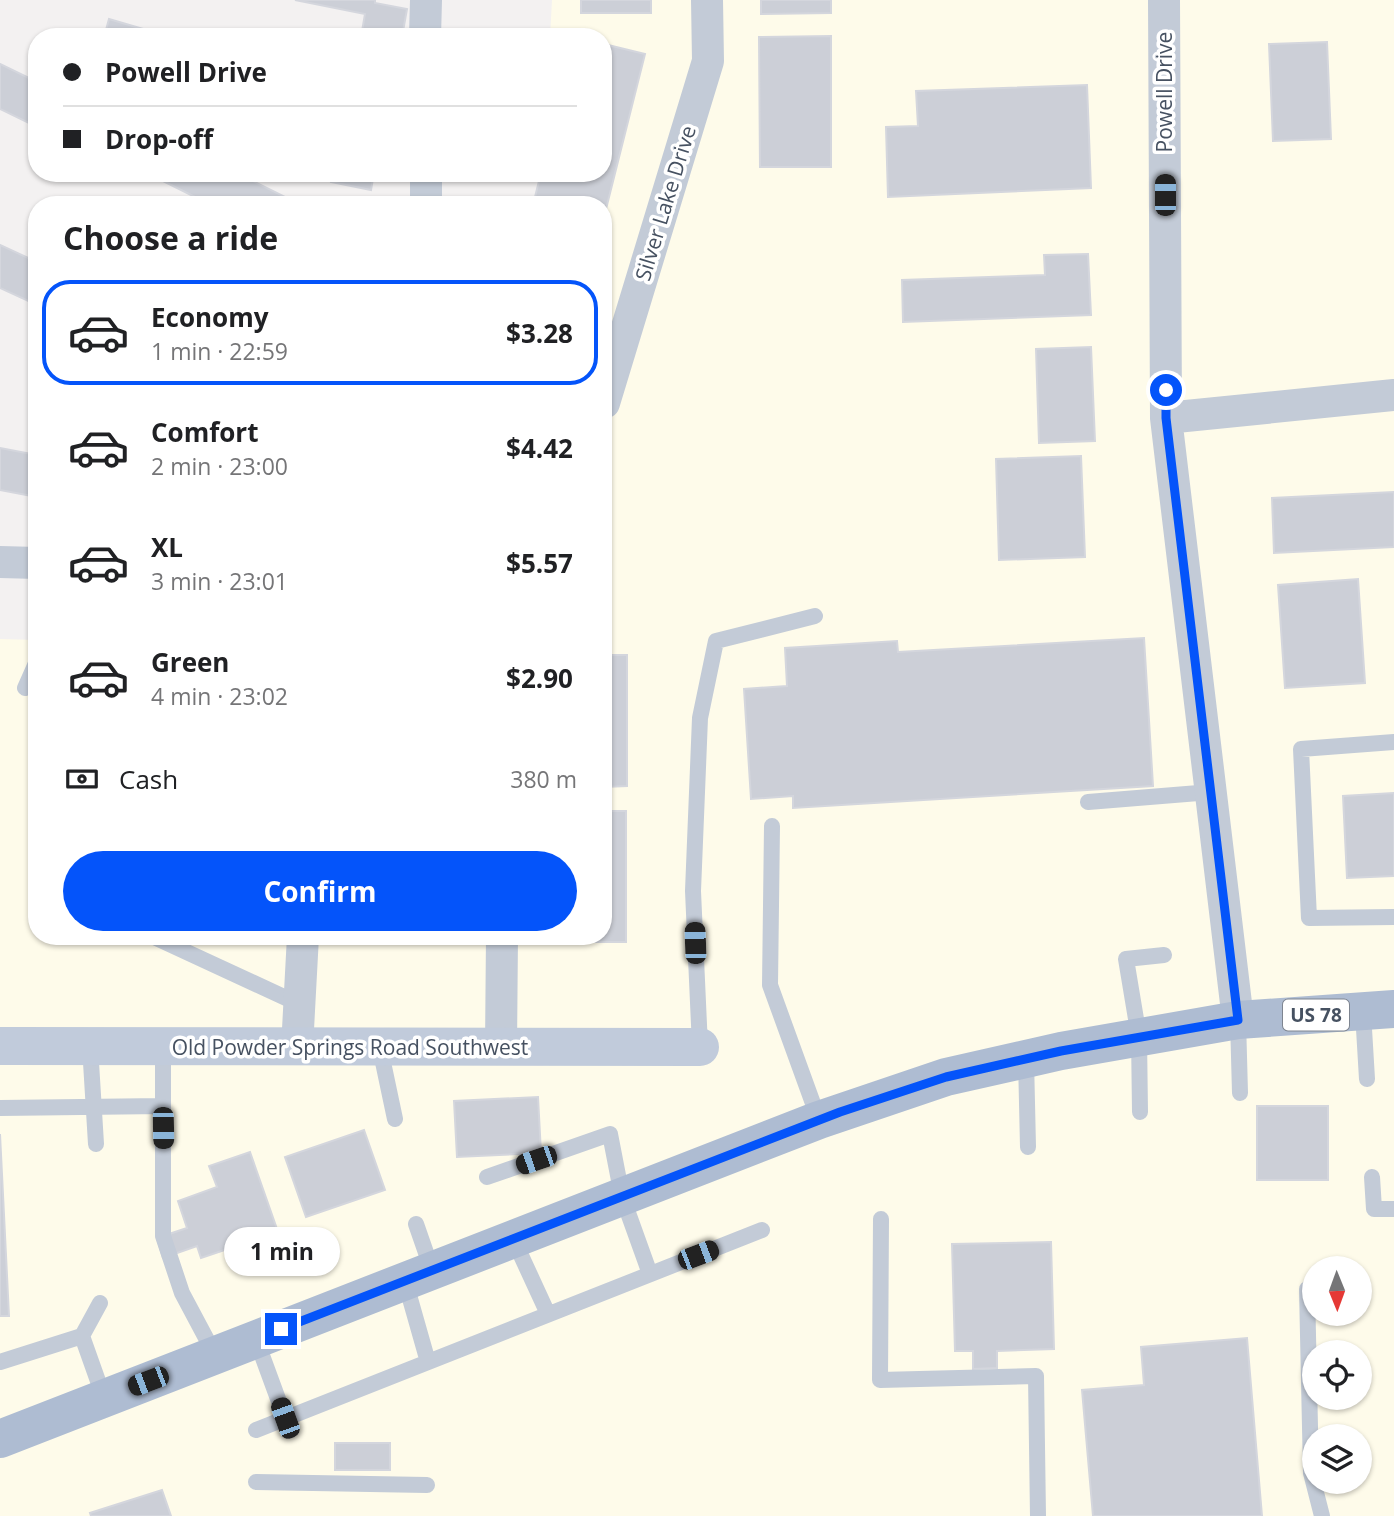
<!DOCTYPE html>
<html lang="en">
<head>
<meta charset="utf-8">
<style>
  body { margin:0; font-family:"Open Sans",sans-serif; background:#f6f6f6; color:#202124; height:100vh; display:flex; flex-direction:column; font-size:26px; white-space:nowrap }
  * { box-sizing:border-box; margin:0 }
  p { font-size:23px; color:#757577 }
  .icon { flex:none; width:38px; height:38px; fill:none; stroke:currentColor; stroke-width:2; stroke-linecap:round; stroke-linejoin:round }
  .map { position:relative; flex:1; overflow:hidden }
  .sheet { position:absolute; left:28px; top:196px; width:584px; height:749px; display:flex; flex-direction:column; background:#fff; border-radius:28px; box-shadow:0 2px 5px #0004 }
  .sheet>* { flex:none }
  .banner { position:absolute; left:28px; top:28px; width:584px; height:154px; border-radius:28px; box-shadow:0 2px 5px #0004; display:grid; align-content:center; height:154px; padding:0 35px; background:#fff }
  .needle { width:46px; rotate:179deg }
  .tools { position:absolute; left:1302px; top:1256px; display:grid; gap:14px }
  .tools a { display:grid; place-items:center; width:70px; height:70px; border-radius:50%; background:#fff; box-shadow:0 2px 5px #0004; font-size:35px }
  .end { position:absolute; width:32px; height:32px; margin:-16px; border:9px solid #0454fa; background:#fff; box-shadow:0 0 0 4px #fff }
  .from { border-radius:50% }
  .bubble { position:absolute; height:49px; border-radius:24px; background:#fff; box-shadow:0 2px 5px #0004; font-size:23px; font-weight:700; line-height:49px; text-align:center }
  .car { position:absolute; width:21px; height:42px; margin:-21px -10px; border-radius:9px; box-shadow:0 0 5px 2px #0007; background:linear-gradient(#222 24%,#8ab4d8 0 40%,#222 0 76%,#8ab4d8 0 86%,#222 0) }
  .banner b { display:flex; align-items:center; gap:24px; height:66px; font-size:26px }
  .banner b+b { border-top:2px solid #e0e0e0 }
  .banner i { width:18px; height:18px; background:#202124 }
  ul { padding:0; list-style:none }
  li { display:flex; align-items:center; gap:21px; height:105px; margin:0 14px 10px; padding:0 21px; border:4px solid transparent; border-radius:28px }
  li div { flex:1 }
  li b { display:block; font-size:26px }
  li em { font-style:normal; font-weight:700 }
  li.active { border-color:#0454fa }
  li>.icon { width:63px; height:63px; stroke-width:1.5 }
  h2 { padding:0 35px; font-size:32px; line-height:84px }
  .pay { display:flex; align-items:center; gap:18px; height:77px; padding:0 35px; font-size:26px }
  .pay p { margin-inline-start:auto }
  .primary-button { display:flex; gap:14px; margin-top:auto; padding:14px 35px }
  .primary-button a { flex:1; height:80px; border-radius:42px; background:#0454fa; color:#fff; font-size:28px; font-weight:700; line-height:80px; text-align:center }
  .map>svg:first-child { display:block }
  .commercial { fill:#fefbea; fill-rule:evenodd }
  .building { fill:#cccfd7; stroke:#d4d6dd; stroke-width:2 }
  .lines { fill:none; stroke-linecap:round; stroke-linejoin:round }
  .lane { stroke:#c3cbd7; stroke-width:16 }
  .street { stroke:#c3cbd7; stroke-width:32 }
  .secondary { stroke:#c1cbdb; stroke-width:38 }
  .primary { stroke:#aebcd2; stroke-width:38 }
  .route { stroke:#0454fa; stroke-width:9 }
  .labels { text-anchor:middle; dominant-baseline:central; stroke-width:7; stroke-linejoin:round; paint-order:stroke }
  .shield { fill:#fff; stroke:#7e8590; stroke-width:2 }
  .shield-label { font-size:19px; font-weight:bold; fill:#465161 }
  .street-label { font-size:21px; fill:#465161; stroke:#fff }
</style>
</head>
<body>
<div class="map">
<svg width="1394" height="1516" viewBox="0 0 1394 1516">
  <rect width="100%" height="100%" fill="#f3f1f1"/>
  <path class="commercial" d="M552 0H1394V1516H0V639L37 640V936H604V37H550ZM1314 1269H1360V1314H1314ZM1314 1353H1360V1398H1314ZM1314 1437H1360V1482H1314Z"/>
  <path class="building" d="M295 0H375V3L407 9 402 37H361L365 14Z
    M581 0H651V13H581Z
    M761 0H831V13L761 14Z
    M109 19 143 29 140 37H104Z
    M831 36V167H760L759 37Z
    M1327 42 1331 139 1273 141 1269 44Z
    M604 44 645 54 604 217V205H533L541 173H604Z
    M0 64 37 82V127L0 109Z
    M1087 85 1091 188 888 197 886 127 918 126 916 91Z
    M147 173H237L301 205H211Z
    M333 173H374L371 190 331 182Z
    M0 245 37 262V305L0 288Z
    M1088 254 1091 315 903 322 902 280 1045 275 1044 255Z
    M1091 347 1095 441 1039 443 1036 349Z
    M0 448 37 455V497L0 490Z
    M1081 456 1085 557 999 560 996 459Z
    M1394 492V547L1274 553 1272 498Z
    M1358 579 1365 683 1285 688 1278 585Z
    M1144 638 1153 786 793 808V796L751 799 744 689 787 686 785 648 897 641 898 652Z
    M604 655H627V786L604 787Z
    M1394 793V876L1347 878 1343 796Z
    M604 811H626V942H556V936H604Z
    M377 936H448V942L377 941Z
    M538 1097 541 1153 457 1157 454 1101Z
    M1257 1106H1328V1180H1257Z
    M364 1130 385 1190 306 1217 285 1157Z
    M0 1134 9 1316H0Z
    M250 1152 278 1232 201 1258 197 1246 163 1258 157 1238 187 1228 178 1201 217 1187 209 1166Z
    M1051 1242 1054 1349 997 1351V1368L973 1369V1351H955L952 1244Z
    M1247 1338 1262 1516H1093L1082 1390 1144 1385 1141 1347Z
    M335 1443H390V1470H335Z
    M162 1490 171 1516H91L90 1513Z"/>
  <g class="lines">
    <path class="lane" d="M25 688 37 661
      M1394 742 1301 749 1309 918 1394 917
      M1088 802 1211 792
      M772 826 770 985 819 1120
      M152 936 299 1004
      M1363 1012 1367 1079
      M1238 1020 1240 1093
      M90 1046 96 1144
      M163 1047V1236L182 1293 215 1355
      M700 1047 693 891 700 718 716 641 815 616
      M380 1048 395 1119
      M1026 1059 1028 1147
      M0 1108 162 1106
      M1140 1112 1139 1037 1126 959 1164 955
      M487 1177 610 1134 622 1196 650 1274
      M1372 1177 1374 1209H1394
      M881 1219 880 1380 1036 1376 1038 1516
      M416 1224 432 1270
      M513 1238 548 1314
      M405 1281 428 1362
      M1307 1289 1311 1473 1322 1516
      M100 1303 82 1336 104 1398
      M256 1339 285 1418
      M0 1362 82 1336
      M256 1430 762 1230
      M256 1482 427 1485"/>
    <path class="street" d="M1164 0 1166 418 1238 1020
      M425 37 426 0
      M426 173V205
      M604 403 708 61 707 0
      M1166 418 1394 395
      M0 562 37 563
      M501 1047 502 936
      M297 1048 303 936"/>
    <path class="secondary" d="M0 1046 700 1047"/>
    <path class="primary" d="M0 1439 819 1120 946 1077 1061 1051 1238 1020 1394 1009"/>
  </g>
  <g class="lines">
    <path class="route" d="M281 1329 840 1112 946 1077 1061 1051 1238 1020 1166 418V390"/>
  </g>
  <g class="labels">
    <rect class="shield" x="1283" y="999.5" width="66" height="31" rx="5"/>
    <g class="shield-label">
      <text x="1316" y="1015">US 78</text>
    </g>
    <g class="street-label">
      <text transform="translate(1164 92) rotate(-90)">Powell Drive</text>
      <text transform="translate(665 203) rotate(-73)">Silver Lake Drive</text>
      <text x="350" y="1047">Old Powder Springs Road Southwest</text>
    </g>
  </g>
</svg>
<div class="tools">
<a><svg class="needle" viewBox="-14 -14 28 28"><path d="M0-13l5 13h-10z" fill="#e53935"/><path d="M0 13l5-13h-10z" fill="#757577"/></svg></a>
<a><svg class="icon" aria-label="locate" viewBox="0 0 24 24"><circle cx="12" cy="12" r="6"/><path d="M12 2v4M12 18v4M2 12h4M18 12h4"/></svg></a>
<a><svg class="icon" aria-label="layers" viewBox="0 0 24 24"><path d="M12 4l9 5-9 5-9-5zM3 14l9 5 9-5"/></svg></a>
</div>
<i class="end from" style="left:1166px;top:390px"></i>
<i class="end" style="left:281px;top:1329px"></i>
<div class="bubble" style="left:224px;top:1227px;width:116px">1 min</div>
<i class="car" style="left:1165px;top:195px;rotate:0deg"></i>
<i class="car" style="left:695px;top:943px;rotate:358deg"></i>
<i class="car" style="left:163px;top:1128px;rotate:179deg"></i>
<i class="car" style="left:536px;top:1160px;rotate:251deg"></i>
<i class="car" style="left:698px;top:1255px;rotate:69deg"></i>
<i class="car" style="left:148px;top:1381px;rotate:249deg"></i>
<i class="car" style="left:285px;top:1418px;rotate:340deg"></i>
<div class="banner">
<b><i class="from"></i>Powell Drive</b>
<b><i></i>Drop-off</b>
</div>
<section class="sheet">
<h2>Choose a ride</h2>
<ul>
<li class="active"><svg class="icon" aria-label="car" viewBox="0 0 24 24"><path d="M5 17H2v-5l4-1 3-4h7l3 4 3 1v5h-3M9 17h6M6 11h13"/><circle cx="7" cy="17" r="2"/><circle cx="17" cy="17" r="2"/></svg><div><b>Economy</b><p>1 min · 22:59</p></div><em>$3.28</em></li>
<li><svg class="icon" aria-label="car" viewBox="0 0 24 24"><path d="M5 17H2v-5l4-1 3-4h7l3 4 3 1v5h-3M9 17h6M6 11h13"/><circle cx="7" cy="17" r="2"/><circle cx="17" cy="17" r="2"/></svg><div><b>Comfort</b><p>2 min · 23:00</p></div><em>$4.42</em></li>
<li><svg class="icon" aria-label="car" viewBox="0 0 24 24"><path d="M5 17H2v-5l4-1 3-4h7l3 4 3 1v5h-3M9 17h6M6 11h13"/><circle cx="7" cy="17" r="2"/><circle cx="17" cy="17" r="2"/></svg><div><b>XL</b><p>3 min · 23:01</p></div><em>$5.57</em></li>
<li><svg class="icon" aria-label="car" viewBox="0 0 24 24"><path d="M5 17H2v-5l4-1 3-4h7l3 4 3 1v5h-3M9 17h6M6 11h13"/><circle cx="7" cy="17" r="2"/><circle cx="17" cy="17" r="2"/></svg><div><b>Green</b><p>4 min · 23:02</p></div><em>$2.90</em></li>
</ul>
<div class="pay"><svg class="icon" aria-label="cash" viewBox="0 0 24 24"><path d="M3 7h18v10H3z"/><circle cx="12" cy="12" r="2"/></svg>Cash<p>380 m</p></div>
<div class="primary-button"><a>Confirm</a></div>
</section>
</div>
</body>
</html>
